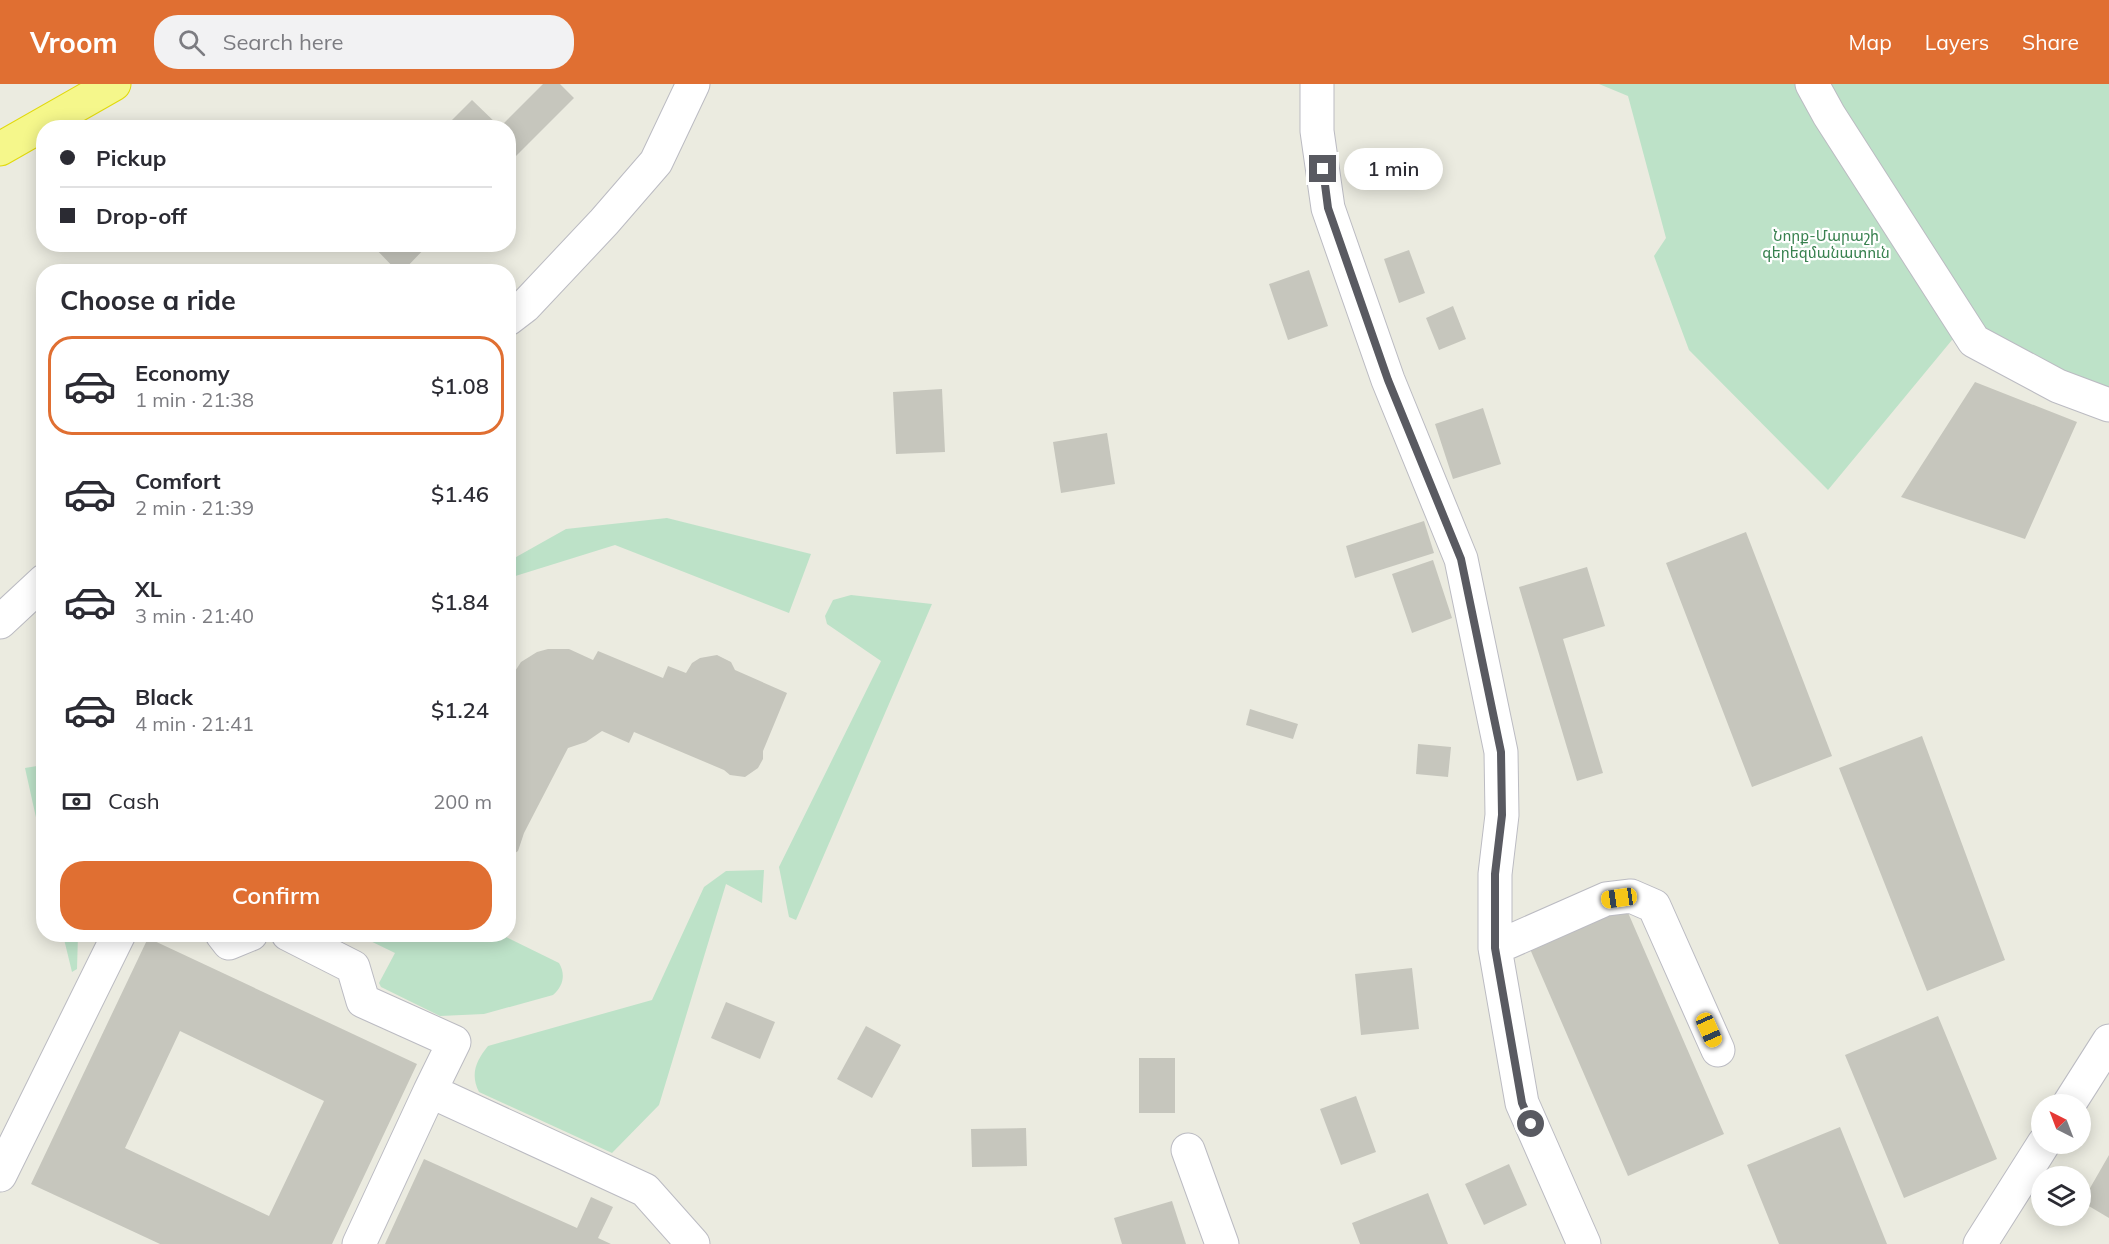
<!DOCTYPE html>
<html lang="en">
<head>
<meta charset="utf-8">
<style>
  body { margin:0; font-family:Mulish,"Noto Sans Armenian",sans-serif; background:#f2f2f3; color:#2b2b33; height:100vh; display:flex; flex-direction:column; font-size:22px; white-space:nowrap }
  * { box-sizing:border-box; margin:0 }
  p { font-size:20px; color:#7c7c81 }
  .icon { flex:none; width:33px; height:33px; fill:none; stroke:currentColor; stroke-width:2; stroke-linecap:round; stroke-linejoin:round }
  .map { position:relative; flex:1; overflow:hidden }
  .drawer { position:absolute; left:36px; top:180px; width:480px; height:678px; display:flex; flex-direction:column; background:#fff; border-radius:24px; box-shadow:0 3px 15px #0003 }
  .drawer>* { flex:none }
  .guide { position:absolute; left:36px; top:36px; width:480px; height:132px; border-radius:24px; box-shadow:0 3px 15px #0003; display:grid; align-content:center; height:132px; padding:0 24px; background:#fff }
  .needle { width:39px; rotate:318deg }
  .buttons { position:absolute; left:2031px; top:1010px; display:grid; gap:12px }
  .buttons a { display:grid; place-items:center; width:60px; height:60px; border-radius:50%; background:#fff; box-shadow:0 3px 15px #0003; font-size:30px }
  .end { position:absolute; width:27px; height:27px; margin:-14px; border:8px solid #595a61; background:#fff; box-shadow:0 0 0 3px #fff }
  .from { border-radius:50% }
  .bubble { position:absolute; height:42px; border-radius:21px; background:#fff; box-shadow:0 3px 15px #0003; font-size:20px; font-weight:600; line-height:42px; text-align:center }
  .car { position:absolute; width:18px; height:36px; margin:-18px -9px; border-radius:8px; box-shadow:0 0 4px 2px #0007; background:linear-gradient(#f5c518 24%,#345 0 40%,#f5c518 0 76%,#345 0 86%,#f5c518 0) }
  .guide b { display:flex; align-items:center; gap:21px; height:57px; font-size:22px }
  .guide b+b { border-top:2px solid #e1e1e2 }
  .guide i { width:15px; height:15px; background:#2b2b33 }
  ul { padding:0; list-style:none }
  li { display:flex; align-items:center; gap:18px; height:99px; margin:0 12px 9px; padding:0 12px; border:3px solid transparent; border-radius:24px }
  li div { flex:1 }
  li b { display:block; font-size:22px }
  li em { font-style:normal; font-weight:600 }
  li.selected { border-color:#e06f32 }
  li>.icon { width:54px; height:54px; stroke-width:1.5 }
  h2 { padding:0 24px; font-size:27px; line-height:72px }
  .pay { display:flex; align-items:center; gap:15px; height:66px; padding:0 24px; font-size:22px }
  .pay p { margin-inline-start:auto }
  .cta { display:flex; gap:12px; margin-top:auto; padding:12px 24px }
  .cta a { flex:1; height:69px; border-radius:24px; background:#e06f32; color:#fff; font-size:24px; font-weight:600; line-height:69px; text-align:center }
  header { display:flex; align-items:center; gap:36px; box-sizing:border-box; height:84px; padding:0 30px; background:#e06f32; color:#fff }
  header strong { font-size:28px }
  nav { display:flex; gap:33px; margin-inline-start:auto; font-size:21px }
  .search { width:420px; height:54px; background:#f2f2f3; display:flex; align-items:center; gap:15px; box-sizing:border-box; padding:0 21px; border-radius:24px; color:#7c7c81; font-size:22px }
  .map>svg:first-child { display:block }
  .green { fill:#bde2c8 }
  .building { fill:#c6c6bd; fill-rule:evenodd }
  .lines { fill:none; stroke-linecap:round; stroke-linejoin:round }
  .minor-casing { stroke:#bbbbc2; stroke-width:35 }
  .highway-casing { stroke:#e1d90b; stroke-width:35 }
  .minor { stroke:#fff; stroke-width:33 }
  .highway { stroke:#f5f78b; stroke-width:33 }
  .route { stroke:#595a61; stroke-width:8 }
  .labels { text-anchor:middle; dominant-baseline:central; stroke-width:4.5; stroke-linejoin:round; paint-order:stroke }
  .park-label { font-size:15px; fill:#38814f; stroke:#fff }
</style>
</head>
<body>
<header>
<strong>Vroom</strong>
<div class="search"><svg class="icon" aria-label="search" viewBox="0 0 24 24"><circle cx="10" cy="10" r="6"/><path d="M15 15l6 6"/></svg>Search here</div>
<nav><a>Map</a><a>Layers</a><a>Share</a></nav>
</header>
<div class="map">
<svg width="2109" height="1160" viewBox="0 0 2109 1160">
  <rect width="100%" height="100%" fill="#ebebe0"/>
  <path class="green" d="M1599 0H2109V312L1995 260 1952 256 1828 406 1689 266 1654 172 1666 154 1628 12Z
    M667 434 811 470 789 529 615 461 509 494V477L566 445Z
    M851 511 932 520 796 836 789 833 779 783 881 577 827 540 825 532 833 516Z
    M43 681H44L43 765 25 684Z
    M764 786 762 819 726 800 659 1021 612 1069 479 1008C470 990 476 977 488 962L652 916 704 803 726 787Z
    M63 851H78L77 885 72 888Z
    M358 851H502L559 879C566 891 563 902 553 911L484 930 440 932 381 903 379 899 395 869Z"/>
  <path class="building" d="M543 0H560L574 14 508 80V44H444L472 16 500 43Z
    M371 160H429L402 188H398Z
    M1409 166 1425 209 1399 219 1384 175Z
    M1309 186 1328 242 1288 256 1269 200Z
    M1453 222 1466 255 1439 266 1426 234Z
    M1975 298 2077 338 2025 455 1901 413Z
    M942 305 945 368 896 370 893 308Z
    M1483 324 1501 380 1453 395 1435 340Z
    M1107 349 1115 400 1061 409 1053 358Z
    M1424 437 1434 469 1355 494 1346 462Z
    M1746 448 1832 672 1752 703 1666 479Z
    M1433 476 1452 534 1412 549 1392 490Z
    M1587 483 1605 542 1563 555 1603 689 1577 697 1519 503Z
    M548 565H569L593 576 598 567 663 594 668 582 686 589 692 579 700 574 717 571 731 578 735 586 787 609 763 667V675L758 684 745 693 730 691 724 686 634 648 629 659 602 647 586 658 568 664 524 749 518 767 508 774V598L521 578 537 568Z
    M1250 625 1298 640 1293 655 1246 641Z
    M1922 652 2005 876 1927 907 1839 684Z
    M1418 660 1451 663 1448 693 1416 690Z
    M1626 824 1724 1050 1628 1092 1530 865Z
    M148 854 417 980 332 1160H160L31 1100ZM180 947 324 1017 269 1132 125 1064Z
    M1412 884 1419 945 1361 951 1355 890Z
    M726 918 775 938 760 975 711 954Z
    M1938 932 1997 1075 1904 1114 1845 971Z
    M866 942 901 961 872 1014 837 995Z
    M1139 974H1175V1029H1139Z
    M1356 1012 1376 1068 1341 1081 1320 1025Z
    M1840 1043 1887 1160H1779L1747 1081Z
    M1026 1044 1027 1082 972 1083 971 1045Z
    M2109 1071V1134L2082 1118Z
    M424 1075 577 1144 591 1113 613 1123 598 1154 611 1160H385Z
    M1509 1080 1527 1121 1484 1141 1465 1100Z
    M1428 1109 1448 1160H1360L1352 1139Z
    M1172 1117 1186 1160H1122L1114 1134Z"/>
  <g class="lines">
    <defs>
      <path id="minor" d="M1317 0V47L1328 124 1388 296 1461 475 1501 668 1502 731 1495 790V864L1522 1019 1584 1160
        M1812 0 1829 31 1974 257 2058 302 2109 321
        M508 235 525 222 604 138 656 78 693 0
        M0 538 44 497
        M222 850 229 859 251 850
        M288 850 353 883 363 917 454 958 430 1007 645 1106 693 1160
        M1495 864 1606 815 1631 812 1654 822 1718 966
        M2069 1020 2109 957
        M1188 1066 1222 1160
        M0 1091 119 850
        M359 1160 430 1007
        M1980 1160 2044 1059"/>
      <path id="highway" d="M0 65 114 0"/>
    </defs>
    <use href="#minor" class="minor-casing"/>
    <use href="#highway" class="highway-casing"/>
    <use href="#minor" class="minor"/>
    <use href="#highway" class="highway"/>
  </g>
  <g class="lines">
    <path class="route" d="M1323 85 1328 124 1388 296 1461 475 1501 668 1502 731 1495 790V864L1522 1019 1531 1040"/>
  </g>
  <g class="labels">
    <g class="park-label">
      <text x="1826" y="151">Նորք-Մարաշի<tspan x="1826" dy="17">գերեզմանատուն</tspan></text>
    </g>
  </g>
</svg>
<div class="buttons">
<a><svg class="needle" viewBox="-14 -14 28 28"><path d="M0-13l5 13h-10z" fill="#e53935"/><path d="M0 13l5-13h-10z" fill="#7c7c81"/></svg></a>
<a><svg class="icon" aria-label="layers" viewBox="0 0 24 24"><path d="M12 4l9 5-9 5-9-5zM3 14l9 5 9-5"/></svg></a>
</div>
<i class="end from" style="left:1531px;top:1040px"></i>
<i class="end" style="left:1323px;top:85px"></i>
<div class="bubble" style="left:1344px;top:64px;width:99px">1 min</div>
<i class="car" style="left:1619px;top:814px;rotate:262deg"></i>
<i class="car" style="left:1709px;top:946px;rotate:156deg"></i>
<div class="guide">
<b><i class="from"></i>Pickup</b>
<b><i></i>Drop-off</b>
</div>
<section class="drawer">
<h2>Choose a ride</h2>
<ul>
<li class="selected"><svg class="icon" aria-label="car" viewBox="0 0 24 24"><path d="M5 17H2v-5l4-1 3-4h7l3 4 3 1v5h-3M9 17h6M6 11h13"/><circle cx="7" cy="17" r="2"/><circle cx="17" cy="17" r="2"/></svg><div><b>Economy</b><p>1 min · 21:38</p></div><em>$1.08</em></li>
<li><svg class="icon" aria-label="car" viewBox="0 0 24 24"><path d="M5 17H2v-5l4-1 3-4h7l3 4 3 1v5h-3M9 17h6M6 11h13"/><circle cx="7" cy="17" r="2"/><circle cx="17" cy="17" r="2"/></svg><div><b>Comfort</b><p>2 min · 21:39</p></div><em>$1.46</em></li>
<li><svg class="icon" aria-label="car" viewBox="0 0 24 24"><path d="M5 17H2v-5l4-1 3-4h7l3 4 3 1v5h-3M9 17h6M6 11h13"/><circle cx="7" cy="17" r="2"/><circle cx="17" cy="17" r="2"/></svg><div><b>XL</b><p>3 min · 21:40</p></div><em>$1.84</em></li>
<li><svg class="icon" aria-label="car" viewBox="0 0 24 24"><path d="M5 17H2v-5l4-1 3-4h7l3 4 3 1v5h-3M9 17h6M6 11h13"/><circle cx="7" cy="17" r="2"/><circle cx="17" cy="17" r="2"/></svg><div><b>Black</b><p>4 min · 21:41</p></div><em>$1.24</em></li>
</ul>
<div class="pay"><svg class="icon" aria-label="cash" viewBox="0 0 24 24"><path d="M3 7h18v10H3z"/><circle cx="12" cy="12" r="2"/></svg>Cash<p>200 m</p></div>
<div class="cta"><a>Confirm</a></div>
</section>
</div>
</body>
</html>
